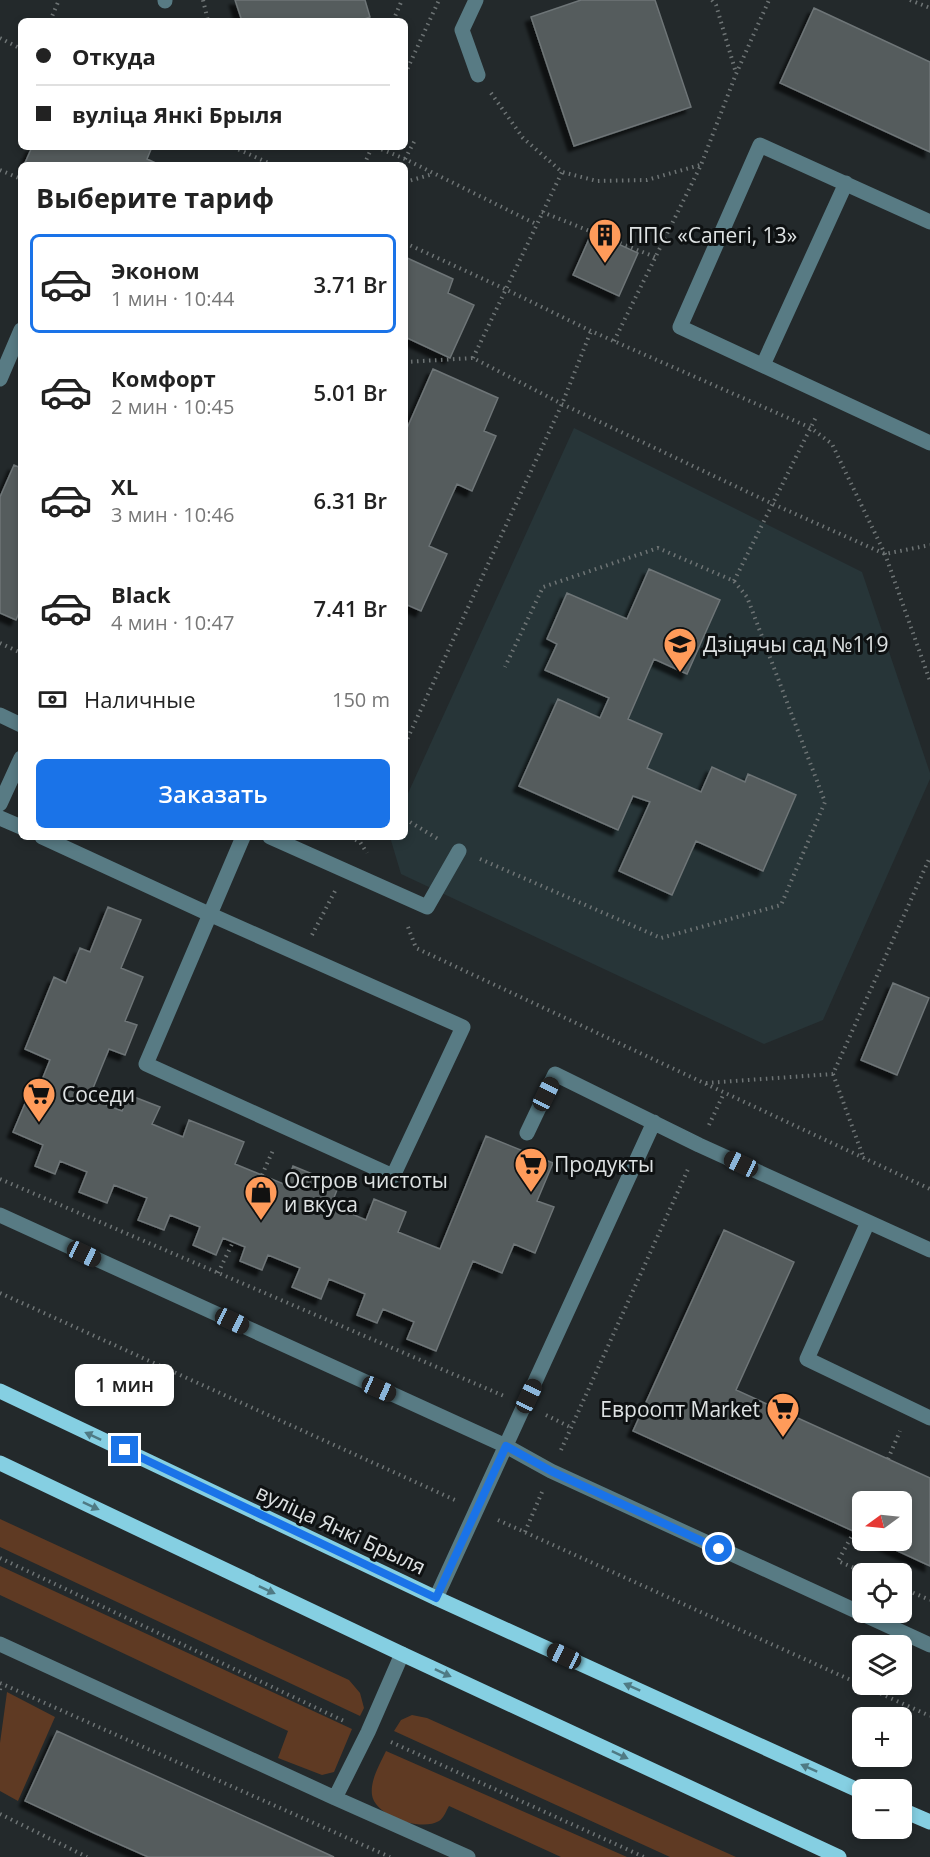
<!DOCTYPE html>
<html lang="ru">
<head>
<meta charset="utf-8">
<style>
  body { margin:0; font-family:"Open Sans",sans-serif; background:#f2f2f2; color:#222; height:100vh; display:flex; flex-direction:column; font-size:22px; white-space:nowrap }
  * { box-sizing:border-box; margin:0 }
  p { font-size:20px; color:#767676 }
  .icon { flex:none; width:33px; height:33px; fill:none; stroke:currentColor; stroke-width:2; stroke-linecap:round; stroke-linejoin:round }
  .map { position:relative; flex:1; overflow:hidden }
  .side { position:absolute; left:18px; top:162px; width:390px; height:678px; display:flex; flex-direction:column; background:#fff; border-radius:9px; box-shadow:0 3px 9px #0003 }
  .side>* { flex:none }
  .guide { position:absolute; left:18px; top:18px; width:390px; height:132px; border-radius:9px; box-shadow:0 3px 9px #0003; display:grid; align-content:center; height:132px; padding:0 18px; background:#fff }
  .needle { width:39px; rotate:255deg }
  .fabs { position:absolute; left:852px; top:1491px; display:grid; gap:12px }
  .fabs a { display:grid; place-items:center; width:60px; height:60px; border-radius:9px; background:#fff; box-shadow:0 3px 9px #0003; font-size:30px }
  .end { position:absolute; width:27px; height:27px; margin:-14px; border:8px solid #1a73e8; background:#fff; box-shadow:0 0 0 3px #fff }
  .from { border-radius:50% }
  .bubble { position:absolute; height:42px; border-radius:9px; background:#fff; box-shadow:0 3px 9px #0003; font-size:20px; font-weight:600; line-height:42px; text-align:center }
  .car { position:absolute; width:18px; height:36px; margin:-18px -9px; border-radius:8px; box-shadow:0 0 4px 2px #0007; background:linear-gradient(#222 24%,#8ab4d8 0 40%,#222 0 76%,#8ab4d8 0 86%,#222 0) }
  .guide b { display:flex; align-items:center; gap:21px; height:57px; font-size:22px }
  .guide b+b { border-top:2px solid #e0e0e0 }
  .guide i { width:15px; height:15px; background:#222 }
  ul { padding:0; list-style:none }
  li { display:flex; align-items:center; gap:18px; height:99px; margin:0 12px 9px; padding:0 6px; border:3px solid transparent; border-radius:9px }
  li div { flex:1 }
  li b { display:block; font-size:22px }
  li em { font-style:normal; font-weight:600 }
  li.on { border-color:#1a73e8 }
  li>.icon { width:54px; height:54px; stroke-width:1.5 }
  h2 { padding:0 18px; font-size:27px; line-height:72px }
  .pay { display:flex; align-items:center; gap:15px; height:66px; padding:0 18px; font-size:22px }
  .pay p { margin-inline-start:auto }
  .button { display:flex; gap:12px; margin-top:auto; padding:12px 18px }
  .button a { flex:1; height:69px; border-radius:9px; background:#1a73e8; color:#fff; font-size:24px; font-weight:600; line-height:69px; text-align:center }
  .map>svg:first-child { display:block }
  .built { fill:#273538 }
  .green { fill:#5f3a23 }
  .building { fill:#545b5d; stroke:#6e7577; stroke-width:1.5; filter:url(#shadow) }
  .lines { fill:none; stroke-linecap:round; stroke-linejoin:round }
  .path { stroke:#6e7475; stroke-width:4; stroke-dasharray:1.5 4.5; stroke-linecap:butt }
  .minor { stroke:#587b84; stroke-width:15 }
  .major { stroke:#85cfe2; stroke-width:15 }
  .oneway { fill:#4f7a84 }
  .route { stroke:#1a73e8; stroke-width:8 }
  .labels { text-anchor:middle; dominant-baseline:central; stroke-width:6; stroke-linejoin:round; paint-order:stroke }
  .poi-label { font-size:21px; fill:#dee2e3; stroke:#0e1112; text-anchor:start }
  .street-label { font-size:21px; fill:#dee2e3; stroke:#0e1112 }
</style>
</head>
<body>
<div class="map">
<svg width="930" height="1857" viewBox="0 0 930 1857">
  <defs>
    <filter id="shadow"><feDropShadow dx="-5.5" dy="5.5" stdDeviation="1.5" flood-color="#0009"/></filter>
  </defs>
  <rect width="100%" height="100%" fill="#23292b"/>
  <path class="built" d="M574 428 862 572 930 773V779L823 1020 764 1044 401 874 390 837H405V800Z"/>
  <path class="green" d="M0 1519 349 1680 360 1693 364 1708 360 1716 0 1547Z
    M0 1566 352 1729 334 1772 322 1775 278 1758 288 1731 0 1595Z
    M7 1692 55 1717 18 1801 0 1791V1743Z
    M412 1715 427 1718 736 1857H670L394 1731 401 1720Z
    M386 1751 627 1857H561L449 1806C446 1811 444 1818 439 1821 421 1832 375 1816 372 1795 370 1780 380 1764 386 1751Z"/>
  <path class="building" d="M235 0H365L370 17 359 21H242Z
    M581 0H655L691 107 574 146 531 17Z
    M814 8 930 62V152L780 83Z
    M32 147H152L147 159 160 165H24Z
    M592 232 638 253 619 296 573 275Z
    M405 257 453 279 448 293 474 305 450 358 405 337Z
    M433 369 498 398 484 431 496 436 472 491 457 484 429 546 447 554 421 611 405 604V433Z
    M14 465 21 468V608L16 620 0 613V497Z
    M649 569 720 600 687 674 654 659 628 719 662 734 647 768 701 792 712 767 745 782 748 774 796 795 763 871 696 841 672 895 619 871 650 802 633 796 618 830 519 786 558 699 600 718 609 698 545 670 557 644 547 639 567 593 627 619Z
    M108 907 141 920 121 968 143 977 125 1021 137 1025 125 1055 109 1049 89 1098 122 1111 129 1095 160 1107 152 1124 183 1137 189 1120 244 1142 235 1164 286 1185 293 1166 339 1185 331 1205 366 1220 374 1199 406 1212 398 1232 440 1249 486 1136 553 1163 537 1201 554 1207 535 1253 514 1244 502 1273 473 1261 436 1351 407 1339 414 1322 383 1309 377 1323 357 1315 365 1294 329 1279 321 1299 292 1287 300 1268 268 1255 262 1270 240 1261 245 1247 223 1238 216 1255 193 1245 200 1227 170 1215 164 1230 138 1220 147 1198 114 1185 107 1203 79 1192 87 1172 60 1161 55 1174 35 1166 43 1145 13 1132 29 1094 35 1097 50 1060 25 1049 54 977 66 983 80 948 90 952Z
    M893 983 929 998 897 1075 861 1060Z
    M724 1230 794 1262 736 1390 930 1478V1566L874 1540H902V1502H862V1535L633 1431Z
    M57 1731 334 1857H148L94 1833 25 1801Z"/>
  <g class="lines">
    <path class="path" d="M203 0 208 21
      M712 0 716 5 736 73
      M910 0 930 8
      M50 21 59 0
      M393 21 402 0
      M0 38 21 49
      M405 74 439 0
      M491 93 523 138 562 172 597 181 647 180 700 165
      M233 147 273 165
      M376 147 405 159 536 224
      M405 159 415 140
      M364 165 372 147
      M0 170 21 179
      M405 182 433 174
      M542 212 655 257
      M405 243 505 289 591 331 811 428 832 444 885 554 930 681
      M614 341 701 165 736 74 769 0
      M473 358 562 172
      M405 362 473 358 562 404 773 504 885 554 930 545
      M734 581 817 415
      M0 643 21 653
      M405 744 562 404 591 331
      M405 819 438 839
      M350 837 360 842 367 853
      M480 859 661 938 781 905 825 802 747 597 734 581 658 548 543 587 505 667
      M408 927 416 948 930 1189
      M312 935 335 891
      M833 1074 864 1159
      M706 1083 833 1074 930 857
      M709 1125 724 1093
      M262 1175 274 1148
      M0 1179 504 1396
      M218 1273 233 1242
      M0 1293 455 1500
      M546 1415 572 1428
      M561 1450 689 1167
      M888 1459 900 1431
      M498 1520 930 1716
      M525 1532 542 1492
      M854 1532 838 1561 868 1574
      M0 1558 346 1722
      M902 1588 930 1600
      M0 1683 390 1857
      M0 1690 1 1684
      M391 1742 644 1857
      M0 1814 87 1857"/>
    <path class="minor" d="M165 0V1
      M476 0 462 30 478 75
      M930 222 760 145 680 327 930 443
      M763 365 846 183
      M0 379 21 330
      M0 715 21 725
      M0 804 21 758
      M0 818 21 827
      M42 837 209 914 463 1027 393 1176 146 1064 243 837
      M270 837 427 907 459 851
      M527 1133 555 1074 699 1145 930 1250
      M0 1215 506 1446 551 1471 930 1645
      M868 1222 807 1359 930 1418
      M436 1598 654 1122
      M0 1644 335 1798 368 1732 402 1654
      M335 1798 468 1857"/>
    <path class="major" d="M0 1391 436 1598 862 1792
      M0 1463 402 1654 839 1857
      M902 1810 930 1822"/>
  </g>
  <defs><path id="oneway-solid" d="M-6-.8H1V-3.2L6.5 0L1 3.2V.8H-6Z" transform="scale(1.5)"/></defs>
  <g class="oneway">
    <use href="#oneway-solid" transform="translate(93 1436) rotate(-155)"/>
    <use href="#oneway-solid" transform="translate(91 1506) rotate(25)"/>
    <use href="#oneway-solid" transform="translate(267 1590) rotate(25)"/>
    <use href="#oneway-solid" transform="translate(443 1673) rotate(25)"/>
    <use href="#oneway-solid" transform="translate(632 1687) rotate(-156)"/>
    <use href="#oneway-solid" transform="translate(620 1755) rotate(25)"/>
    <use href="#oneway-solid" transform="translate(809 1768) rotate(-156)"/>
  </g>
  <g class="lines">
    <path class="route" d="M125 1450 436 1598 506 1446 551 1471 719 1549"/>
  </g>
  <defs>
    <symbol id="building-pin" viewBox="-11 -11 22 30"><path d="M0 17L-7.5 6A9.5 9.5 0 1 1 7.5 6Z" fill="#ff9b5a" stroke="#0e1112"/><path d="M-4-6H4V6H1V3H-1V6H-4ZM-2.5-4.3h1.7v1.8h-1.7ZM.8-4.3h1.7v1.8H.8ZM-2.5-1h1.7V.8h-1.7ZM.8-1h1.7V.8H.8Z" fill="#111"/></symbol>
    <symbol id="school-pin" viewBox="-11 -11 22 30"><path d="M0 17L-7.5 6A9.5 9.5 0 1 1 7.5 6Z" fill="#ff9b5a" stroke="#0e1112"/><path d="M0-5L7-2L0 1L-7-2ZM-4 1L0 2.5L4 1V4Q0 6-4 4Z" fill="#111"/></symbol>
    <symbol id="supermarket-pin" viewBox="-11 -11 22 30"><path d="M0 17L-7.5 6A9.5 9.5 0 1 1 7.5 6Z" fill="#ff9b5a" stroke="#0e1112"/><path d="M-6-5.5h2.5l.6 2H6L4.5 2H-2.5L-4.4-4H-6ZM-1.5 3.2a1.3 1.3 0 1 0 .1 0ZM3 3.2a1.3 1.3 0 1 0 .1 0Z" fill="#111"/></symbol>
    <symbol id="shop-pin" viewBox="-11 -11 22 30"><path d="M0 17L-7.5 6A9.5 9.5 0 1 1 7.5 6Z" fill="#ff9b5a" stroke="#0e1112"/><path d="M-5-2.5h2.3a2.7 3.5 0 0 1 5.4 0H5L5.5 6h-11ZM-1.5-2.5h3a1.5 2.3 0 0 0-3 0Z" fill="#111"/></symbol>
  </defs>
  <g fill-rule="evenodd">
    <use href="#building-pin" x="586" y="216" width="38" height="52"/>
    <use href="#school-pin" x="661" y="625" width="38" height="52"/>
    <use href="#supermarket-pin" x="20" y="1075" width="38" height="52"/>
    <use href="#supermarket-pin" x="512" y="1145" width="38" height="52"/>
    <use href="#shop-pin" x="242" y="1173" width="38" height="52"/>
    <use href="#supermarket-pin" x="764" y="1390" width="38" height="52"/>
  </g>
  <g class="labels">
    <g class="poi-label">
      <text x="628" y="235">ППС «Сапегі, 13»</text>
      <text x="703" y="644">Дзіцячы сад №119</text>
      <text x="62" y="1094">Соседи</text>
      <text x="554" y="1164">Продукты</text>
      <text x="284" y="1180">Остров чистоты<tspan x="284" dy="24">и вкуса</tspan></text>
      <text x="760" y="1409" text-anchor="end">Евроопт Market</text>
    </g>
    <g class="street-label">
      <text transform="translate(341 1529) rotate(25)">вуліца Янкі Брыля</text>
    </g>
  </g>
</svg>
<div class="fabs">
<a><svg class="needle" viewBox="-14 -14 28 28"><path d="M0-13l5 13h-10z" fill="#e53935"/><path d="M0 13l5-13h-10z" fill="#767676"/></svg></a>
<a><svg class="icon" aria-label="locate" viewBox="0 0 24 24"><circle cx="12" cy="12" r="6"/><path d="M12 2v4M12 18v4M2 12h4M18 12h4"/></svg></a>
<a><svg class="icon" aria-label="layers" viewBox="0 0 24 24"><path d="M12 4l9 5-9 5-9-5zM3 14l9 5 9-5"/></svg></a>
<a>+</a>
<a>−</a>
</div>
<i class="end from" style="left:719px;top:1549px"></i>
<i class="end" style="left:125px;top:1450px"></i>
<div class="bubble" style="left:75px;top:1364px;width:99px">1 мин</div>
<i class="car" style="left:546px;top:1094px;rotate:26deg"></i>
<i class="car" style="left:741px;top:1164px;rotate:295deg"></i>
<i class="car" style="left:84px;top:1254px;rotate:115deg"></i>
<i class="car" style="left:232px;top:1321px;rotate:115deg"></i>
<i class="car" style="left:379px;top:1389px;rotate:114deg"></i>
<i class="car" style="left:529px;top:1396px;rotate:25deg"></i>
<i class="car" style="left:564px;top:1656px;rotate:295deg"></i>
<div class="guide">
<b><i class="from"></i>Откуда</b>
<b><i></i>вуліца Янкі Брыля</b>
</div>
<section class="side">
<h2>Выберите тариф</h2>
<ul>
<li class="on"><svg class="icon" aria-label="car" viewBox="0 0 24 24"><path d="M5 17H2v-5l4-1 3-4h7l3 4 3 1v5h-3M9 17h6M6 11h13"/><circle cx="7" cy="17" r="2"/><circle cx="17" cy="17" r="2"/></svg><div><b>Эконом</b><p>1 мин · 10:44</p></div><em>3.71 Br</em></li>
<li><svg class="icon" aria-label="car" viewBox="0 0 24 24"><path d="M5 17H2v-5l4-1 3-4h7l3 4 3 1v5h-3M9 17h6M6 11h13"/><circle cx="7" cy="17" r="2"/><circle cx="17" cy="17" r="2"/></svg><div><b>Комфорт</b><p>2 мин · 10:45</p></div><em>5.01 Br</em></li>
<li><svg class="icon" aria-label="car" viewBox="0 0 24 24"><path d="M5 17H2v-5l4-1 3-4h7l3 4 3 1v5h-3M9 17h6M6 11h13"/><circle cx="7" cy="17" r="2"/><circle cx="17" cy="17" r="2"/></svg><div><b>XL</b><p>3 мин · 10:46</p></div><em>6.31 Br</em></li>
<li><svg class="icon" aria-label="car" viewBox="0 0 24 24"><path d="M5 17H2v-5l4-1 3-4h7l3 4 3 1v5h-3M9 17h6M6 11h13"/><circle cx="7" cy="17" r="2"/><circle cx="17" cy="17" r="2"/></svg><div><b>Black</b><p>4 мин · 10:47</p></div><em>7.41 Br</em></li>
</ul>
<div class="pay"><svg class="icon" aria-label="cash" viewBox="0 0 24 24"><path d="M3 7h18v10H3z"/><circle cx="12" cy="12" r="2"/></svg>Наличные<p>150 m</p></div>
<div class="button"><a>Заказать</a></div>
</section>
</div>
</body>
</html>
